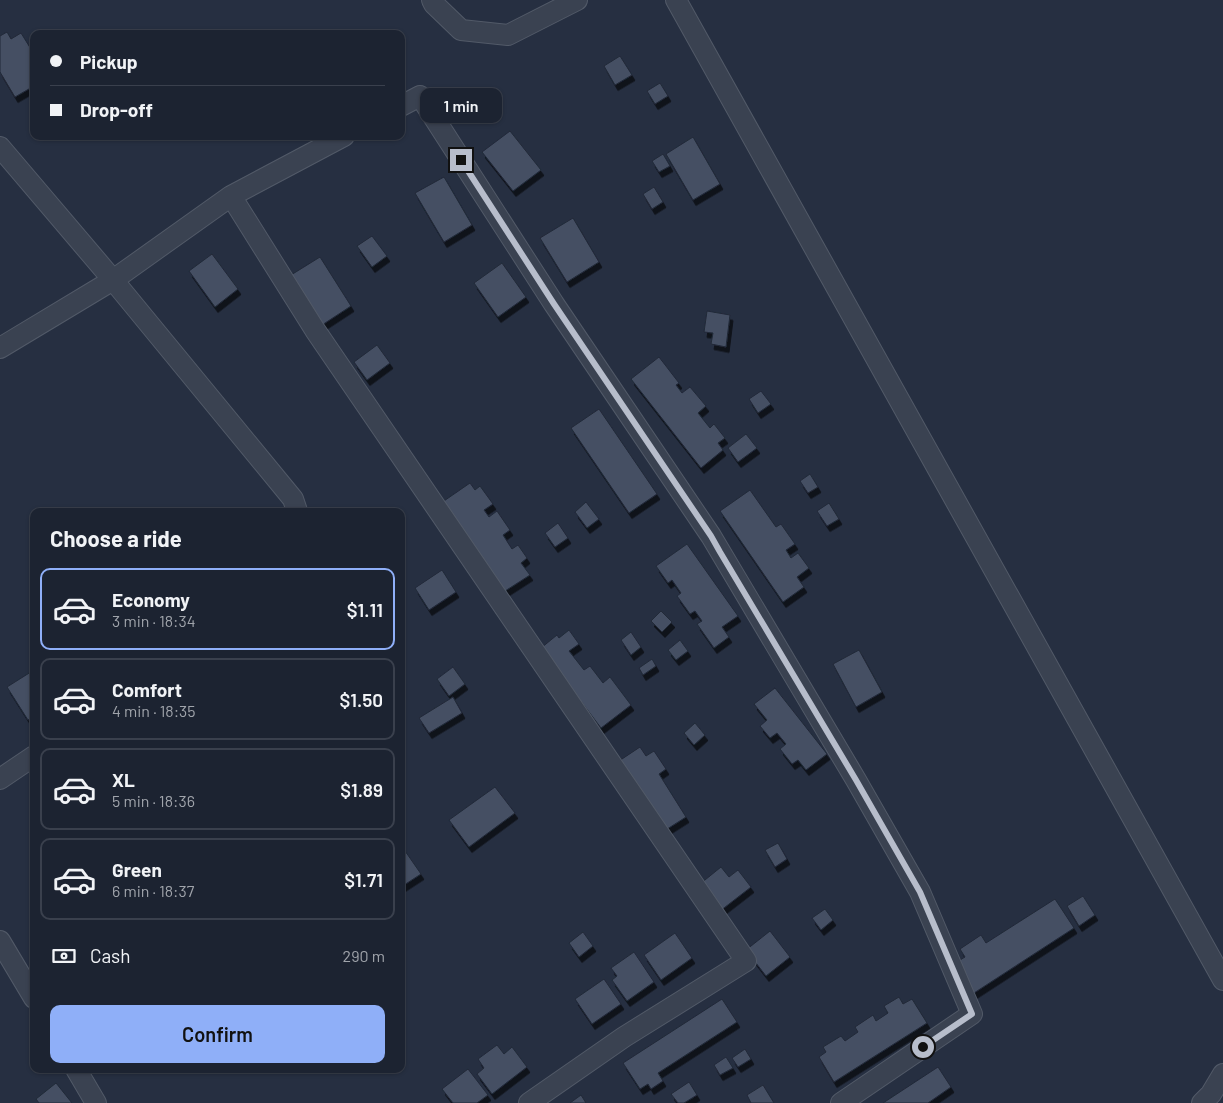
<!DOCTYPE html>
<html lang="en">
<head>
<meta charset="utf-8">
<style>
  body { margin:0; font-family:Barlow,sans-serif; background:#252b39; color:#f1f3f6; height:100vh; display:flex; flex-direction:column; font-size:19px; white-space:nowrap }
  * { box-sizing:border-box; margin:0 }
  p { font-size:16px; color:#a0a4ab }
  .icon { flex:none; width:28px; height:28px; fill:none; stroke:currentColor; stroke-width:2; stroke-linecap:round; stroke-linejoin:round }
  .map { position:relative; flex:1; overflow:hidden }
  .drawer { position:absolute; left:30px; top:508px; width:375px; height:565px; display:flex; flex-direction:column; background:#1c2331; border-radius:10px; box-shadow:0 1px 4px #0004,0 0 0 1px #3a404d }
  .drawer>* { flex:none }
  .hud { position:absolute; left:30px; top:30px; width:375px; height:110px; border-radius:10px; box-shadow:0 1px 4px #0004,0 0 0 1px #3a404d; display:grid; align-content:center; height:110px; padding:0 20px; background:#1c2331 }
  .end { position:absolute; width:22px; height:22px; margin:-11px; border:6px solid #b7bdcb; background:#111; box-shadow:0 0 0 2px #111 }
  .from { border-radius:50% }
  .bubble { position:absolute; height:35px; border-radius:10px; background:#1c2331; box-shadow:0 1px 4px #0004,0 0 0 1px #3a404d; font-size:16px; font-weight:600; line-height:35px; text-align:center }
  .hud b { display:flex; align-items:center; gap:18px; height:48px; font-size:19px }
  .hud b+b { border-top:1px solid #3a404d }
  .hud i { width:12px; height:12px; background:#f1f3f6 }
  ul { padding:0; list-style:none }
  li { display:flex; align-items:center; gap:15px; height:82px; margin:0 10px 8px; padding:0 10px; border:2px solid #3a404d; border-radius:10px }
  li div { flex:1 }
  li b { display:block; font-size:19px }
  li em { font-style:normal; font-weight:600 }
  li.selected { border-color:#8faff8 }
  li>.icon { width:45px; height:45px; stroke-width:1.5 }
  h2 { padding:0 20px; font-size:22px; line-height:60px }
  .pay { display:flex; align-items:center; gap:12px; height:55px; padding:0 20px; font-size:19px }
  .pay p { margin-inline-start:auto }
  .cta { display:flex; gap:10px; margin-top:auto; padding:10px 20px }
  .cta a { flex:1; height:58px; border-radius:10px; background:#8faff8; color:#111; font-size:20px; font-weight:600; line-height:58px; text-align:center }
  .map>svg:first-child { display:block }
  .building { fill:#454f63; stroke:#212938; filter:url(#shadow) }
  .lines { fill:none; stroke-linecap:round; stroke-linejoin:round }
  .minor-casing { stroke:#525a68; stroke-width:22 }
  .minor { stroke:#3a4251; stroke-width:20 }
  .route { stroke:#b7bdcb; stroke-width:6 }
</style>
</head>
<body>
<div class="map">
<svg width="1223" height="1103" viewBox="0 0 1223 1103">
  <defs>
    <filter id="shadow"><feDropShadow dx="3" dy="5.5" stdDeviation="0" flood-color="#0009"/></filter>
  </defs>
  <rect width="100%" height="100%" fill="#262f41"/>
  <path class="building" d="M7 32 11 39 21 33 34 54V86L15 97 0 72V36Z
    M620 56 632 75 615 85 604 66Z
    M660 83 668 96 655 104 647 91Z
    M510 131 541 170 513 191 482 152Z
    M693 137 720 184 693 200 666 154Z
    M663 154 670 166 659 172 652 161Z
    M444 177 472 225 444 242 415 193Z
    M654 187 663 202 652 209 643 194Z
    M573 218 599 262 567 282 540 238Z
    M372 236 387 256 372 267 357 246Z
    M212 254 238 289 215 307 189 271Z
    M320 257 351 306 322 325 291 275Z
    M502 263 526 297 498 317 474 283Z
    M707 311 730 315 726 347 711 344 713 333 704 332Z
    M377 345 390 363 367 380 354 362Z
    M659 357 679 383 676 385 682 393 690 387 706 406 698 413 710 428 714 424 725 438 718 443 723 450 701 468 631 379Z
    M761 391 771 404 758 413 749 399Z
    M599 409 657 494 629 513 571 428Z
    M746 434 757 448 738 462 728 448Z
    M810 474 818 487 808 493 800 481Z
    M470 483 475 490 480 486 493 504 484 510 489 517 497 511 510 530 503 535 512 549 518 545 527 558 521 563 530 575 502 593 441 503Z
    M750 490 776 527 781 524 795 544 786 550 791 558 798 553 809 568 797 577 804 587 783 602 720 511Z
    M586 502 599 519 587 528 575 512Z
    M829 503 839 519 827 526 817 511Z
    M558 523 568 538 555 547 545 533Z
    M687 544 738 616 722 627 729 637 714 648 697 624 702 621 695 611 690 614 677 596 681 593 672 580 668 583 656 566Z
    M442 570 456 592 429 610 415 588Z
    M661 611 672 622 662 632 651 621Z
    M569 630 579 644 569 651 584 670 590 666 603 683 610 677 631 705 601 728 541 648 557 635 559 638Z
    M631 632 641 647 631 655 621 640Z
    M680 640 688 651 676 660 668 650Z
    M859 650 882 692 856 707 833 664Z
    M652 659 656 666 643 675 639 668Z
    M453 667 465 684 449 696 437 679Z
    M34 670V716L28 720 7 687Z
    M775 688 827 754 806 770 798 760 792 764 780 749 786 744 777 733 770 738 760 726 767 720 754 704Z
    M453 697 462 713 429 733 419 718Z
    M695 723 705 735 694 745 684 733Z
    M640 747 646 756 654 751 666 769 659 774 686 817 664 831 619 761Z
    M495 787 515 813 469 847 449 820Z
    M778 843 787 859 775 867 765 850Z
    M403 848 421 874 401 887V849Z
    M721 867 729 877 738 870 751 887 720 911 700 884Z
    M1083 896 1095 915 1079 926 1067 906Z
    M1055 899 1074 928 974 993 955 963 965 957 960 949 981 935 986 943Z
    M825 909 833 920 821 930 812 918Z
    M770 931 790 957 766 976 746 950Z
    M583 932 593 946 579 957 569 943Z
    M675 933 692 958 661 980 644 955Z
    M634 952 654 982 627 1001 612 980 617 976 611 968Z
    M604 979 621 1004 592 1024 575 999Z
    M899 997 903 1004 912 999 927 1023 834 1082 819 1057 826 1052 823 1047 841 1036 845 1041 858 1032 855 1027 873 1015 876 1021 888 1013 884 1006Z
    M722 999 737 1022 658 1073 663 1081 651 1089 648 1084 640 1089 623 1063Z
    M497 1045 504 1054 512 1047 527 1067 492 1094 477 1074 484 1068 478 1059Z
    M745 1049 751 1059 738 1067 732 1058Z
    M726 1057 733 1068 720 1075 714 1065Z
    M938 1067 951 1087 928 1103H883Z
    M468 1069 488 1095 477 1103H453L442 1089Z
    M689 1082 697 1095 684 1103H678L671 1094Z
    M56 1083 72 1103H39L36 1099Z
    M763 1085 774 1103H751L747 1095Z
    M581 1095 586 1103H570Z"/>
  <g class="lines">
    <defs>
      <path id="minor" d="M432 0 434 4 461 30 508 35 577 0
        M676 0 1223 980
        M401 106 420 96 554 304 711 536 856 780 920 892 972 1014 841 1103
        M0 147 113 280 293 499 297 511
        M231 196 344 136
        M0 348 113 280 231 196 315 330 746 961 624 1037 529 1103
        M0 779 34 756
        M0 941 34 998
        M76 1069 96 1103
        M1202 1103 1211 1094 1223 1074"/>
    </defs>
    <use href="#minor" class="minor-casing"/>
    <use href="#minor" class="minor"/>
  </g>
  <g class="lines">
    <path class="route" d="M461 160 554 304 711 536 720 552 856 780 920 892 972 1014 923 1047"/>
  </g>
</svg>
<i class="end from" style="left:923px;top:1047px"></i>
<i class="end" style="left:461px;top:160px"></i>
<div class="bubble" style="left:420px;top:88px;width:82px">1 min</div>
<div class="hud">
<b><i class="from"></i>Pickup</b>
<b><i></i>Drop-off</b>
</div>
<section class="drawer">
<h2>Choose a ride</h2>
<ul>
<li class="selected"><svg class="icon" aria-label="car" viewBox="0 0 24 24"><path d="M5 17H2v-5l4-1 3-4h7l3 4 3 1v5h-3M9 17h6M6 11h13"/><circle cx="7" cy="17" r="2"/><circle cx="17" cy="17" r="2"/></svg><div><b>Economy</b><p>3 min · 18:34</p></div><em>$1.11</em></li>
<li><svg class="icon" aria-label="car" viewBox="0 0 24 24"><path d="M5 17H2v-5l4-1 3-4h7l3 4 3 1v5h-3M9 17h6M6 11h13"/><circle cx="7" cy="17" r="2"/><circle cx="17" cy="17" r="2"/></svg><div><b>Comfort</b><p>4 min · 18:35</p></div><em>$1.50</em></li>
<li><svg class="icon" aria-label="car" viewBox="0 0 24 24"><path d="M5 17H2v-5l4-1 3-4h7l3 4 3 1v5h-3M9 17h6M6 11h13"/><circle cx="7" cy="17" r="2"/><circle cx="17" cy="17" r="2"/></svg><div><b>XL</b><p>5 min · 18:36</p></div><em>$1.89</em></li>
<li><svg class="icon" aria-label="car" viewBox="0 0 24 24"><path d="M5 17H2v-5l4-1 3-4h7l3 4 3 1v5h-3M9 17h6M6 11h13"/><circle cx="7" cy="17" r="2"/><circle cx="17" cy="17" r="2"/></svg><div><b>Green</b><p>6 min · 18:37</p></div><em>$1.71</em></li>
</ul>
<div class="pay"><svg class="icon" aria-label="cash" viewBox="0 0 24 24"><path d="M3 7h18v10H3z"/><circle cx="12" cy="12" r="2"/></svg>Cash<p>290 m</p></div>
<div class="cta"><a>Confirm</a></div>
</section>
</div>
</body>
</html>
